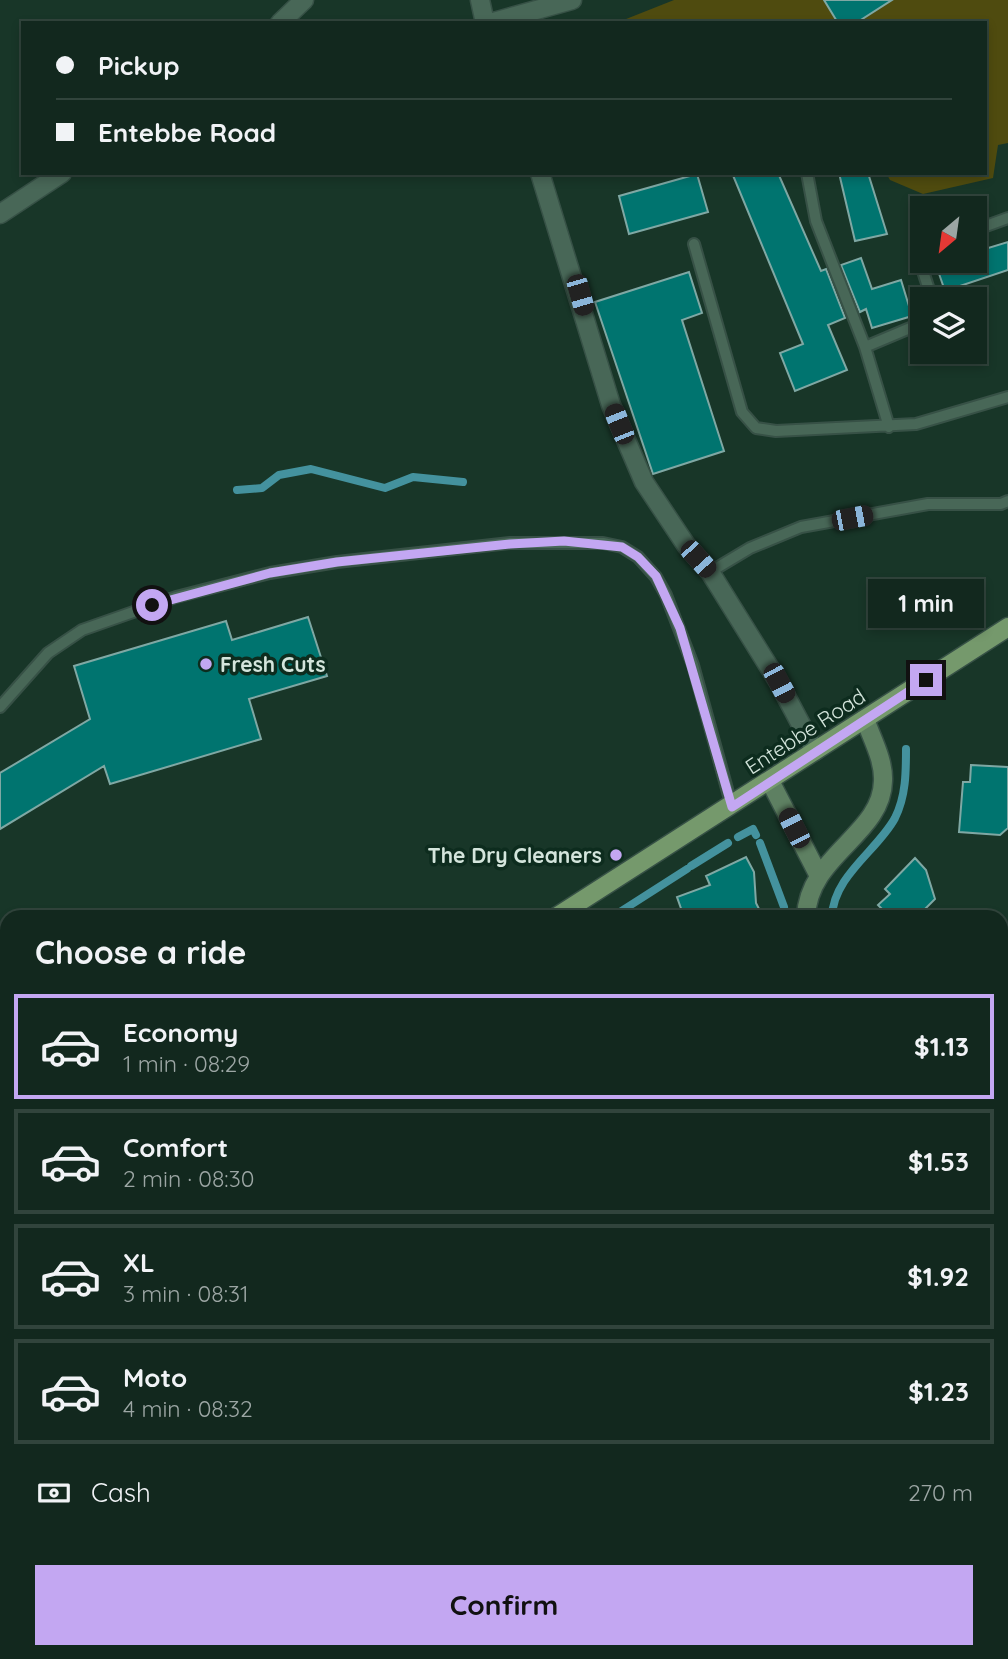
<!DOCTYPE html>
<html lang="en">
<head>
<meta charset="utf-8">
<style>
  body { margin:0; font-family:Quicksand,sans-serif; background:#1b3027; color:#f1f3f6; height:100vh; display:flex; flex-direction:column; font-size:26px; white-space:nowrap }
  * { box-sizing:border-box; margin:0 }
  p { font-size:23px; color:#9ca6a4 }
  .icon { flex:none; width:38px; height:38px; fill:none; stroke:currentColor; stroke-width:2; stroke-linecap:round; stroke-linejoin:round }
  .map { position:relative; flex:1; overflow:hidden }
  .sheet { position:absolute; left:0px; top:910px; width:1008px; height:749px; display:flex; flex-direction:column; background:#12281e; border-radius:21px 21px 0 0; box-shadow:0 4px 10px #0003,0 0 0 2px #31443c }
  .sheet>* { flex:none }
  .banner { position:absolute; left:21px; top:21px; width:966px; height:154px; border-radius:0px; box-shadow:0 4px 10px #0003,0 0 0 2px #31443c; display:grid; align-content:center; height:154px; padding:0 35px; background:#12281e }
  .needle { width:46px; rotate:209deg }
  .tools { position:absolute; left:910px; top:196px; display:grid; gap:14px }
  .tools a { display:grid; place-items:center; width:77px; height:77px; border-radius:0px; background:#12281e; box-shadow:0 4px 10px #0003,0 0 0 2px #31443c; font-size:35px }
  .end { position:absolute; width:32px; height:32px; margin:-16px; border:9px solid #c3a7f2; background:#111; box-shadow:0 0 0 4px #111 }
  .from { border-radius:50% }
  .bubble { position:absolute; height:49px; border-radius:0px; background:#12281e; box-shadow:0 4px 10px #0003,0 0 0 2px #31443c; font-size:23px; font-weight:700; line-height:49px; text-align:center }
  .car { position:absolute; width:21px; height:42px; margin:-21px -10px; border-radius:9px; box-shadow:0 0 5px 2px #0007; background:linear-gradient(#222 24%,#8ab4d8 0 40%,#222 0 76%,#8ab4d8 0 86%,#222 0) }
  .banner b { display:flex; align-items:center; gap:24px; height:66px; font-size:26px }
  .banner b+b { border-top:2px solid #31443c }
  .banner i { width:18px; height:18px; background:#f1f3f6 }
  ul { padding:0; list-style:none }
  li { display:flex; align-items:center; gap:21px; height:105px; margin:0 14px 10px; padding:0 21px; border:4px solid #31443c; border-radius:0px }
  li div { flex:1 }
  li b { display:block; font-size:26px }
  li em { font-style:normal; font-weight:700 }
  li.selected { border-color:#c3a7f2 }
  li>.icon { width:63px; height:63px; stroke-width:1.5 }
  h2 { padding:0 35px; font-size:32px; line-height:84px }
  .pay { display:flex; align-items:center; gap:18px; height:77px; padding:0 35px; font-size:26px }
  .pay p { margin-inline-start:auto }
  .action { display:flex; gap:14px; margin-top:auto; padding:14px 35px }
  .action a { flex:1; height:80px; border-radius:0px; background:#c3a7f2; color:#111; font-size:28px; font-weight:700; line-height:80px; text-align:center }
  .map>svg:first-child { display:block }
  .green { fill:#4f4b0f }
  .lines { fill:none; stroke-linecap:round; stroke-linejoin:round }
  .stream { stroke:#44929e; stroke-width:8 }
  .building { fill:#00746f; stroke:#7fa8a4; stroke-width:2 }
  .lane-casing { stroke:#375146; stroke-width:14 }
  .street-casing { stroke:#375146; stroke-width:21 }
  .secondary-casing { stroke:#375146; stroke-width:21 }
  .primary-casing { stroke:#375146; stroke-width:21 }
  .path { stroke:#71887d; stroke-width:4.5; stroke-dasharray:5 3.5; stroke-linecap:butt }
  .lane { stroke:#486757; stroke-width:10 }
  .street { stroke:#486757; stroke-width:18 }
  .secondary { stroke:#5e8062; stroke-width:18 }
  .primary { stroke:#75996c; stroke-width:18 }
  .route { stroke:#c3a7f2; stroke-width:9 }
  .poi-dot { fill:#c3a7f2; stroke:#0d2c1e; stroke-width:2.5 }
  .labels { text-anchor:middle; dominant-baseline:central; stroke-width:7; stroke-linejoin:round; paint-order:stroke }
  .poi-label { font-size:21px; font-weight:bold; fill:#d4e5dc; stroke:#0d2c1e; text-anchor:start }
  .street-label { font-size:21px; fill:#d4e5dc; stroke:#0d2c1e }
</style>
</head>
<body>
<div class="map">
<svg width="1008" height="1659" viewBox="0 0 1008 1659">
  <rect width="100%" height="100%" fill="#183628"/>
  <path class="green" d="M674 0H1008V143L998 145 993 178 923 194 890 180 886 173H985V23H616Z"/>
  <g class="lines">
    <path class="stream" d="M237 490 262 488 279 475 311 469 385 488 413 477 463 482
      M738 837 753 829 756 835
      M760 843 784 907
      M691 866 728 843
      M784 915 785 917
      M612 917 687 869
      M832 917C833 876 878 850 895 818 906 796 906 772 906 749
      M1001 1017 1008 1019
      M1001 1063 1008 1065
      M0 1317 7 1313"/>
  </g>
  <path class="building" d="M824 0H892L856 23H838Z
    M732 173H778L821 271 826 269 845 318 828 325 847 370 795 391 780 353 803 344Z
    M839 173H868L887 234 855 241Z
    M697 174 708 212 629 234 619 196Z
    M1008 242V270L945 291 936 265 949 261H975V252Z
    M861 258 872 289 901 280 912 316 872 328 866 309 860 312 841 265Z
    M689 272 702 313 682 320 724 451 653 474 595 302Z
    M308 617 327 676 249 699 261 739 110 784 104 766 0 829V773L90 719 74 666 226 621 232 640Z
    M971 765 1008 767V828L1000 835 959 832 963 782H970Z
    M746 857 754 872 756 903 763 917H684L677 897 710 885 706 876Z
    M915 858 926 870 935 899 917 917H890L878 905 890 894 885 889Z"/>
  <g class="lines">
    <defs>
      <path id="lane" d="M807 173 816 221 865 347 889 427
        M975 230 1008 218
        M694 244 742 412 756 428 776 431 916 424 1008 397
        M922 258 920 262 932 299
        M865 347 922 323
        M710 572 750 548 801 527 928 504H1001L1008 501
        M0 707 48 653 82 630 176 597 270 573 337 562 510 543H603L622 547 638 557 656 577 666 595 693 665 732 807"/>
      <path id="street" d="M480 0 485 23
        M280 23 304 0
        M490 23 572 0
        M540 173 611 405 644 482 686 545 710 572 779 683 815 751
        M0 214 62 173
        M0 1380 7 1379
        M0 1566 7 1564
        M328 1652V1659
        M154 1659 157 1652
        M778 1659 779 1652"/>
      <path id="secondary" d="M770 781 818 874
        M806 917C808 855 882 835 883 781 884 760 872 739 865 719
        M1001 1043 1008 1045"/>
      <path id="primary" d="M556 917 1008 627
        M0 1270 7 1265"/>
    </defs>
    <use href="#lane" class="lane-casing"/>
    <use href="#street" class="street-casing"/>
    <use href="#secondary" class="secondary-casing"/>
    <use href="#primary" class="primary-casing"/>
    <path class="path" d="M1004 1092 1008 1064"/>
    <use href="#lane" class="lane"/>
    <use href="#street" class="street"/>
    <use href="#secondary" class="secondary"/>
    <use href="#primary" class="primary"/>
  </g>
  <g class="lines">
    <path class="route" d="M152 605 270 573 337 562 510 544 564 541 622 547 638 557 656 576 680 628 732 807 926 680"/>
  </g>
  <g class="poi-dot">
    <circle cx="206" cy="664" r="7"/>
    <circle cx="616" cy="855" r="7"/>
  </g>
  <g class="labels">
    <g class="poi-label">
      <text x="220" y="664">Fresh Cuts</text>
      <text x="602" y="855" text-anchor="end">The Dry Cleaners</text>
    </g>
    <g class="street-label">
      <text transform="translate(805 731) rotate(-33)">Entebbe Road</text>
    </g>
  </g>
</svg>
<div class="tools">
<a><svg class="needle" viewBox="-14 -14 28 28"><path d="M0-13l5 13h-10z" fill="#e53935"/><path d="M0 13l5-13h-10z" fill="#9ca6a4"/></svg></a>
<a><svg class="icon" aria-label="layers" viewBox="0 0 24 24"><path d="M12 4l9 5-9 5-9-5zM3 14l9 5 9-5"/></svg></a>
</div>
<i class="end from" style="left:152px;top:605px"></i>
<i class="end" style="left:926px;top:680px"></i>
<div class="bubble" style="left:868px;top:579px;width:116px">1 min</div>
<i class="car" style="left:580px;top:295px;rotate:164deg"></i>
<i class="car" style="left:619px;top:424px;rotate:338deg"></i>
<i class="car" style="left:852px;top:518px;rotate:79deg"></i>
<i class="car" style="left:698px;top:559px;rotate:138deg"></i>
<i class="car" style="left:779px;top:683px;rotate:152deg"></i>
<i class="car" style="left:794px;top:828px;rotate:333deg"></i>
<div class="banner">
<b><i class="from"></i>Pickup</b>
<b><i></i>Entebbe Road</b>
</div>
<section class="sheet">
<h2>Choose a ride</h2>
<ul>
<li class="selected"><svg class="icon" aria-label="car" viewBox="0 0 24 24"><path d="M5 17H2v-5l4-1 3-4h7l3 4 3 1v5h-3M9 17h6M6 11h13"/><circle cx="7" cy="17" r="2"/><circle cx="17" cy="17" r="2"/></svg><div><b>Economy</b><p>1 min · 08:29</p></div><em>$1.13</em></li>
<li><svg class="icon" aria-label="car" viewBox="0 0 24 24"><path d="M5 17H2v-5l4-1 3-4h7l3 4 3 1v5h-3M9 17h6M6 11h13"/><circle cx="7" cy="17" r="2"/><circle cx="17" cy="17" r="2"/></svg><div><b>Comfort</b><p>2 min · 08:30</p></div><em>$1.53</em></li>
<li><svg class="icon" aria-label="car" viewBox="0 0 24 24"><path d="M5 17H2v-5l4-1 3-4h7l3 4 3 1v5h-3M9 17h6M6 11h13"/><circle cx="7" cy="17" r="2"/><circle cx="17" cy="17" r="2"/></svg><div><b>XL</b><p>3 min · 08:31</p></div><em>$1.92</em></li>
<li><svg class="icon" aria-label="car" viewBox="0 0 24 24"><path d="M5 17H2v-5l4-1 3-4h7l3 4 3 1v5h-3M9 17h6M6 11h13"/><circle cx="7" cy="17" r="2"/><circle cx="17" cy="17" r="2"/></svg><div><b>Moto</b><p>4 min · 08:32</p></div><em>$1.23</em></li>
</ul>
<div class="pay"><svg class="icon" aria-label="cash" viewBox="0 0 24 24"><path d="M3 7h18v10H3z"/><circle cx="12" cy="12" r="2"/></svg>Cash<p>270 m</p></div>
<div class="action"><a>Confirm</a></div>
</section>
</div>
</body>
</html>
